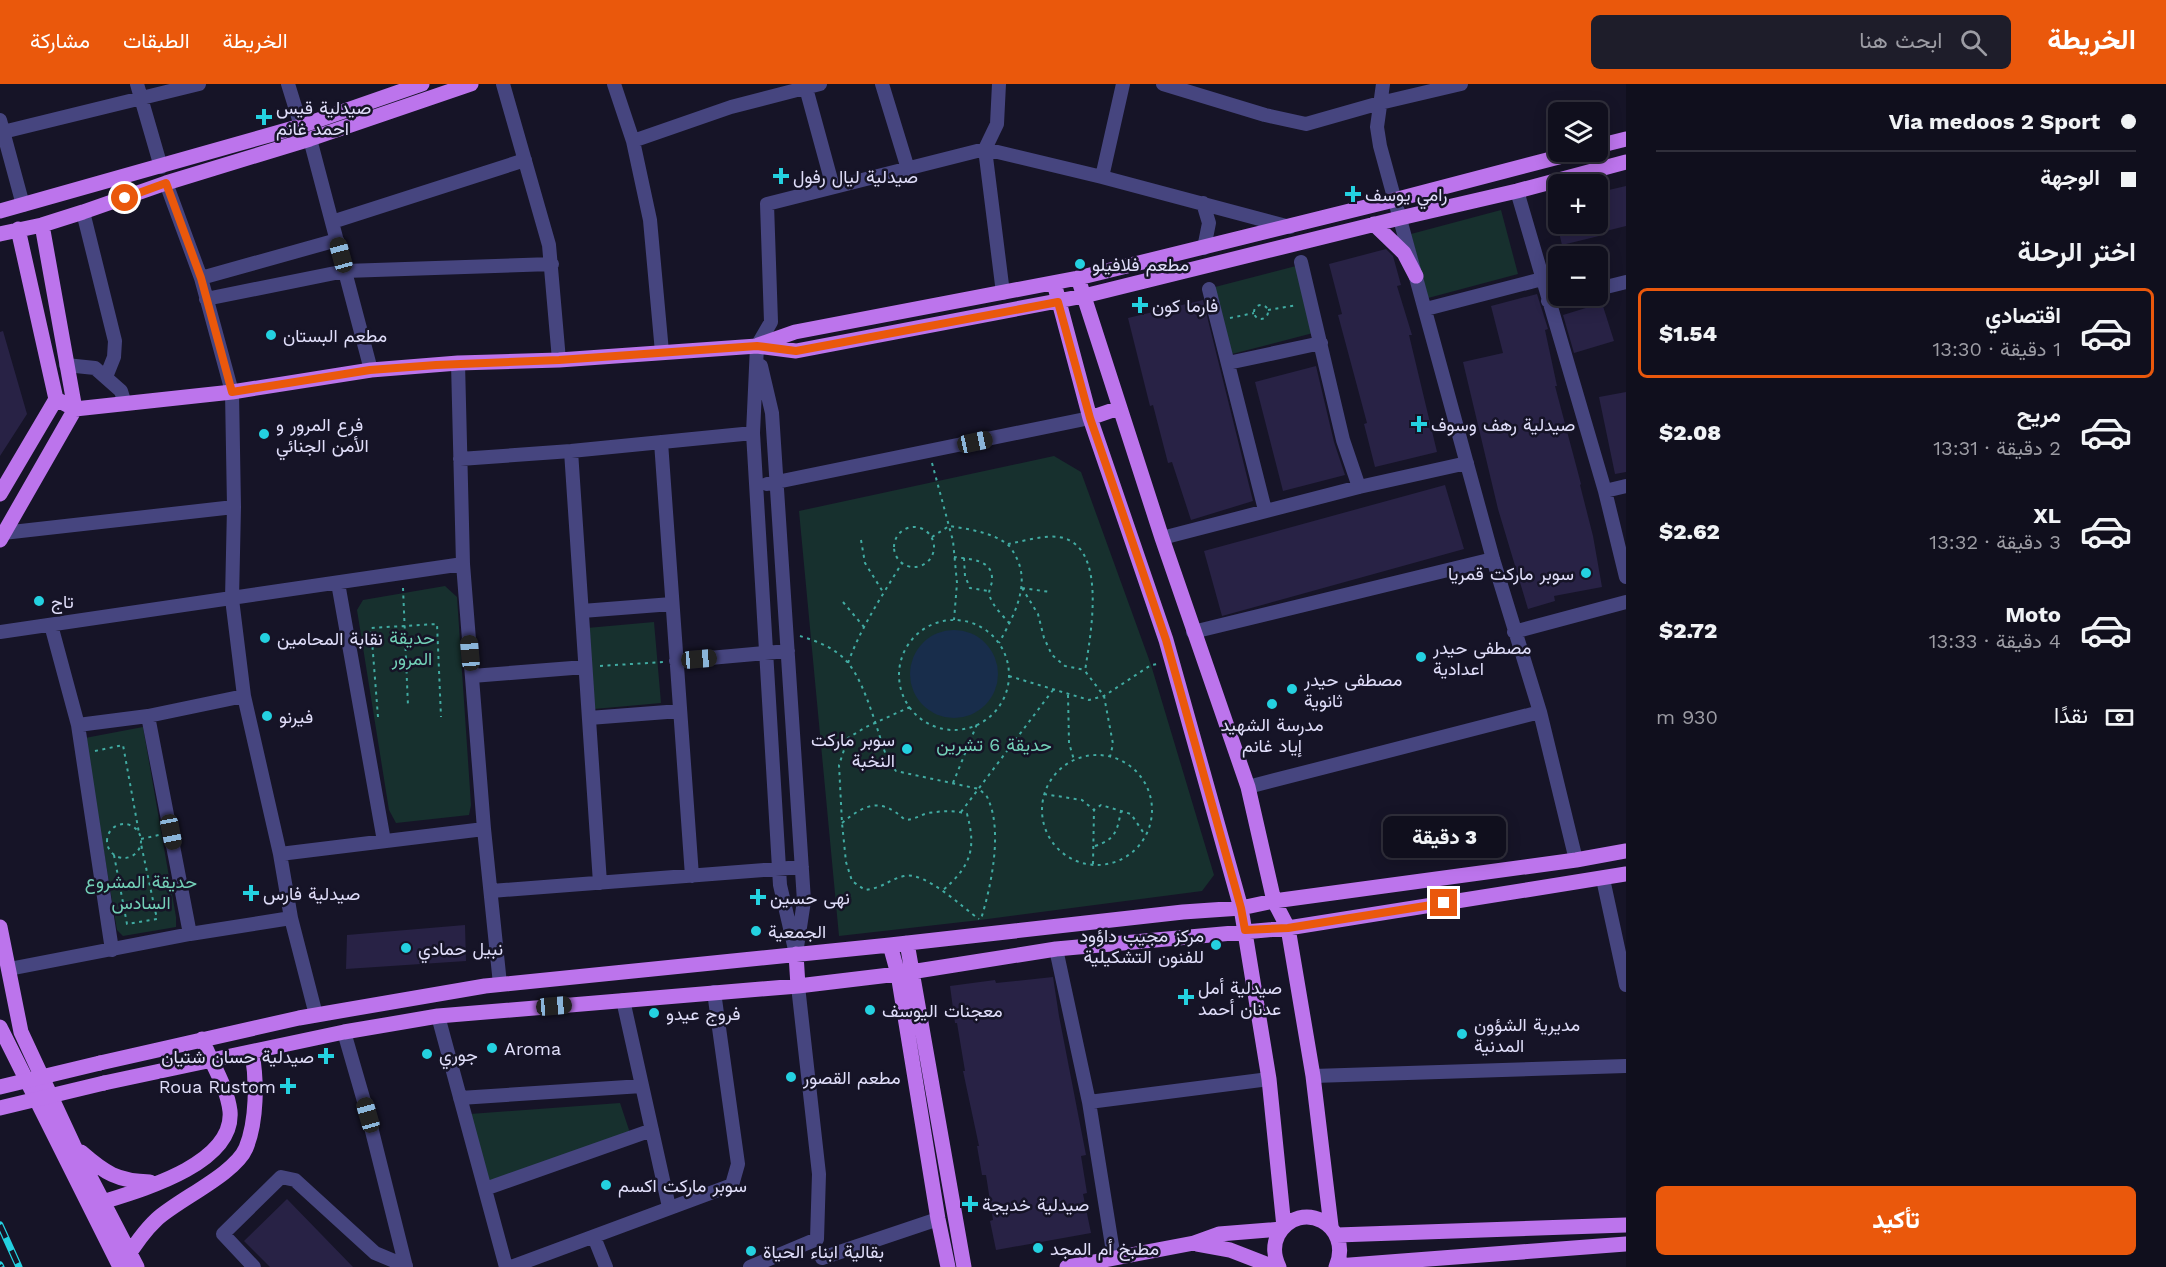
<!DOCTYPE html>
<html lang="ar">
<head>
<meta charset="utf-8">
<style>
  body { margin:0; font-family:"Work Sans",Vazirmatn,sans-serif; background:#1e1d2a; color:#f1f3f6; direction:rtl; height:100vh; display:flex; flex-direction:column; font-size:22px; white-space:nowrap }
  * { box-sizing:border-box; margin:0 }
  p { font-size:20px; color:#9c9ca4 }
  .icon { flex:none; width:33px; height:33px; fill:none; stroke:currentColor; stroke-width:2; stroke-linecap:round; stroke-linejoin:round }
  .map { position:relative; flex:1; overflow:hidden; direction:ltr }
  .panel { display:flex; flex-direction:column; background:#100f1d; width:540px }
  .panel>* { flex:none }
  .banner { display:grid; align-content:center; height:132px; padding:0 30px; background:#100f1d }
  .buttons { position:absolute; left:1548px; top:18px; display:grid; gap:12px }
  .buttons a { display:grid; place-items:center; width:60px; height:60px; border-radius:9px; background:#100f1d; box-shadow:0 3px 15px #0003,0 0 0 2px #302f3b; font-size:30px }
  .end { position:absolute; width:27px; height:27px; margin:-14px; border:8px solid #ea580c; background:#fff; box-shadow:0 0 0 3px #fff }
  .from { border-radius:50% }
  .bubble { position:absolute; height:42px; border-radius:9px; background:#100f1d; box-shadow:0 3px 15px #0003,0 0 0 2px #302f3b; font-size:20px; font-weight:800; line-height:42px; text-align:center; direction:rtl }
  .car { position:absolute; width:18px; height:36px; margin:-18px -9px; border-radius:8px; box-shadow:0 0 4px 2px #0007; background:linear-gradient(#222 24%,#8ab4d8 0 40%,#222 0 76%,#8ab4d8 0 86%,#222 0) }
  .banner b { display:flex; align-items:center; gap:21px; height:57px; font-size:22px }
  .banner b+b { border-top:2px solid #302f3b }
  .banner i { width:15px; height:15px; background:#f1f3f6 }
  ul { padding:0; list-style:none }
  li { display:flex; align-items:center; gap:18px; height:90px; margin:0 12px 9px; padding:0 18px; border:3px solid transparent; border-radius:9px }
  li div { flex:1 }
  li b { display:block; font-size:22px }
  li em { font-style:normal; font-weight:800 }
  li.current { border-color:#ea580c }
  li>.icon { width:54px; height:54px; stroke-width:1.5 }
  h2 { padding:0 30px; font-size:27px; line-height:72px }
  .pay { display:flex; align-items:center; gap:15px; height:66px; padding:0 30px; font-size:22px }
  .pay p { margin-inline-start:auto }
  .action { display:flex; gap:12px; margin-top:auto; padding:12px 30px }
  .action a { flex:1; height:69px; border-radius:9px; background:#ea580c; color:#fff; font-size:24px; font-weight:800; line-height:69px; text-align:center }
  header { display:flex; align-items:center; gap:36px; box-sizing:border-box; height:84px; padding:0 30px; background:#ea580c; color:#fff }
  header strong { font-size:28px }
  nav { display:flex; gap:33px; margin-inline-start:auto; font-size:21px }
  .search { width:420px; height:54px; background:#1e1d2a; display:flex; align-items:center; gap:15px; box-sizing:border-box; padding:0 21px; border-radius:9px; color:#9c9ca4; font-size:22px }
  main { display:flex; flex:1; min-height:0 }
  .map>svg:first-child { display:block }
  .green { fill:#17302e }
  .water { fill:#182d4b }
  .building { fill:#282245 }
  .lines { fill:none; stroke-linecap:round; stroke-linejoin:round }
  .path { stroke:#41aba2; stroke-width:2; stroke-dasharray:3 4.5; stroke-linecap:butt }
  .minor { stroke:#46457f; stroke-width:14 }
  .major { stroke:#bc74ec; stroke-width:15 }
  .rail-casing { stroke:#24d1e0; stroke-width:7 }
  .rail { stroke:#161427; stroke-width:4.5; stroke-dasharray:14; stroke-linecap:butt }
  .major-bridge { stroke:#bc74ec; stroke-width:15 }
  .route { stroke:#ea580c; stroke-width:8 }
  .poi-dot { fill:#24d1e0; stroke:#161427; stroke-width:2 }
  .labels { text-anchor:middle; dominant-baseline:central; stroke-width:5; stroke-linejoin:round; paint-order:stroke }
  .poi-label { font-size:18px; fill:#e0defa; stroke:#161427; text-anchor:start }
  .park-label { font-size:18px; fill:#73d1b8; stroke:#161427 }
</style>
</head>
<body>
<header>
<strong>الخريطة</strong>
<div class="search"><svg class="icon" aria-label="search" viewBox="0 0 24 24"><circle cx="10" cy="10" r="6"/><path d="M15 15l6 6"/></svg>ابحث هنا</div>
<nav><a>الخريطة</a><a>الطبقات</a><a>مشاركة</a></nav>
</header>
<main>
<section class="panel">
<div class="banner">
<b><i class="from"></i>Via medoos 2 Sport</b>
<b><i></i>الوجهة</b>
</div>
<h2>اختر الرحلة</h2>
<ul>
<li class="current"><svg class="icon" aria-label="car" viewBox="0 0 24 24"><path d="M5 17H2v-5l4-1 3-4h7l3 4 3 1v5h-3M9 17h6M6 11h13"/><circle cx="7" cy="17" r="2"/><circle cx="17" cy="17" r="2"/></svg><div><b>اقتصادي</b><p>1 دقيقة · 13:30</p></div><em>$1.54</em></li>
<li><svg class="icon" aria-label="car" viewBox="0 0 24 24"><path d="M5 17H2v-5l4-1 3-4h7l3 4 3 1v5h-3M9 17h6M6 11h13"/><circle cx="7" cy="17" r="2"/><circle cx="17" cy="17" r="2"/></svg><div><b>مريح</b><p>2 دقيقة · 13:31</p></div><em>$2.08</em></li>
<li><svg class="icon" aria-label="car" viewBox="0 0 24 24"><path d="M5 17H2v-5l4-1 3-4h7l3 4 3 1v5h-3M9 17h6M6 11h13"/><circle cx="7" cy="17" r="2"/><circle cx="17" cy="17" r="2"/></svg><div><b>XL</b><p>3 دقيقة · 13:32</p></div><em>$2.62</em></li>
<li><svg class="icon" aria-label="car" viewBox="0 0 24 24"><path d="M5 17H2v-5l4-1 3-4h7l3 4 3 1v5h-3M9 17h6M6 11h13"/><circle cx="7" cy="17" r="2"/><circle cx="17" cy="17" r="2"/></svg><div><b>Moto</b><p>4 دقيقة · 13:33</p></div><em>$2.72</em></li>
</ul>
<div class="pay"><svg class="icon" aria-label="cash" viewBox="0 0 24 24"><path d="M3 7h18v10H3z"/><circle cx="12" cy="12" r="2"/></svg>نقدًا<p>930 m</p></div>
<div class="action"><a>تأكيد</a></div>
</section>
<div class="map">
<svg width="1626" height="1183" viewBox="0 0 1626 1183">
  <rect width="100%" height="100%" fill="#161427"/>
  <path class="green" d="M1501 126 1518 190 1428 214 1411 150Z
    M1296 182 1313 249 1232 270 1215 203Z
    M1054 372 1081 388 1151 581 1214 791 1202 807 980 836 839 852 799 427Z
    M445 502 457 513 471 721 469 731 396 739 389 726 357 526 363 516Z
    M654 538 661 619 594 625 587 544Z
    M143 643 176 833V843L123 852 117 846 85 654Z
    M620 1019 630 1049 488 1098 470 1030Z"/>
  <path class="water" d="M910 590a44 44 0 1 1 88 0a44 44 0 1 1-88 0Z"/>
  <path class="building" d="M1626 102V142L1598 149 1599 152 1562 161 1557 140H1608L1600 108Z
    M1386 165 1393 172 1401 201 1397 202 1412 251H1409L1437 368 1375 383 1364 340 1367 339 1338 231 1342 230 1329 180Z
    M1537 210 1548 245 1545 246 1557 302H1555L1581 400 1580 401 1593 452 1602 503 1554 512 1555 517 1528 525 1498 425 1463 278 1503 269 1491 222Z
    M1203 216 1253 417 1191 436 1172 378 1168 379 1153 321 1150 322 1128 234Z
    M1602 219 1614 257 1574 269 1563 231Z
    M3 247 27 330 0 372V248Z
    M1316 282 1334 358 1345 391 1283 407 1255 298Z
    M1626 308V388L1615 390 1599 313Z
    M1445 401 1464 465 1222 532 1204 467Z
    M465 841 466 877 346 885 347 851Z
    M1053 893 1059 932 1086 1071 1081 1072 1087 1109 1083 1110 1091 1149 996 1166 990 1137 993 1136 986 1091H982L977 1062H979L963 987H965L957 939H955L950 902 995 896 996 899Z
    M287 1115 353 1183H270L244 1157Z"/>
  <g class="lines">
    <path class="path" d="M1254 228a7 7 0 1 1 14 0a7 7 0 1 1-14 0Z
      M1268 226 1297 221
      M1230 234 1254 229
      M932 379 953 457 957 499 954 536
      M894 463a20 20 0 1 1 40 0a20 20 0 1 1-40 0Z
      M932 453 949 442C968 445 991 448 1007 460 1010 462 1013 467 1015 471 1032 500 1013 533 999 559
      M861 456 865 479 883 508
      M1008 460C1024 457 1043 451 1059 453 1109 461 1090 553 1085 587L1104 612 1113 660 1110 673
      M954 473C968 475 992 475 992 494 993 501 987 506 990 513 993 522 1003 532 1010 540
      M964 474 965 492 970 504 989 507
      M403 504 408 622
      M1022 504 1038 530 1044 554 1052 571 1065 582 1085 586
      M1022 504 1050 508
      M843 518 864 543
      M899 591a55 55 0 1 1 110 0a55 55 0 1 1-110 0Z
      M800 552C817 557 837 565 848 579 866 600 878 650 888 677L896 687 979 705C982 708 987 711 988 715 1003 747 991 803 981 835
      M848 579C861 543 882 512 902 479
      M600 582 663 578
      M1009 592 1089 616 1104 612 1151 581 1158 580
      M1068 611 1069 659 1074 676
      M910 623 866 643 848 654 839 681 842 739 846 778 852 797 865 806C883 804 888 796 904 792 925 787 962 823 979 835
      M378 633 371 544 437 540 441 633
      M95 667 123 661 139 749
      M1042 726a55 55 0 1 1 110 0a55 55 0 1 1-110 0Z
      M953 699 977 640
      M1044 710 1082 716 1094 726 1101 721 1131 730 1145 751
      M961 728 1053 606
      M842 739C865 720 881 713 905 736 914 736 920 731 928 729 942 727 954 726 967 730 977 766 970 783 942 807
      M107 757a17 17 0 1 1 34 0a17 17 0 1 1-34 0Z
      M141 755 159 751
      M1095 762C1116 755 1117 747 1121 727
      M114 771 127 840 157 835 141 760
      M1093 780 1094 726"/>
    <path class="minor" d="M137 0 161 83
      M288 0 301 42
      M503 0 549 161 559 276
      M614 0 633 57 650 136 662 268
      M882 0 908 85
      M999 0 997 40 985 65 1003 209
      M1163 0 1265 31 1306 40 1380 19 1461 0
      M1383 0 1377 43 1380 62 1493 475 1540 628 1576 776
      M806 4 833 103
      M0 36 23 121
      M3 48 199 0
      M310 55 371 286
      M633 57 731 23 820 0
      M1102 93 1123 0
      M166 99 201 194 232 308 234 423 232 515 244 612 280 770 291 834 316 931
      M1517 107 1605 407 1626 493
      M1203 119 1209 139 1204 164
      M83 128 115 257 114 273 106 293
      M332 138 525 76
      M1301 178 1343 356 1359 403
      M201 194 337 156
      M1209 205 1265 426
      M1598 205 1626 198
      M206 215 345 187 552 180
      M1548 217 1570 212
      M1426 225 1542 195
      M458 279 463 480 484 745 500 900
      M1228 279 1321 259
      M66 281 95 284 121 307 125 320
      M761 282 772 329 804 817 797 863
      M661 358 692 792
      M571 367 600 799
      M460 375 571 367 753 349
      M767 400 1090 334
      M1605 407 1626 402
      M3 449 234 423
      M1162 454 1359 403 1467 379
      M338 499 384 757
      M582 527 672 520
      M51 541 78 641 112 866
      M0 548 463 480
      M1193 548 1493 475
      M1514 548 1626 518
      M676 577 788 567
      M472 592 585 583
      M148 632 190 850
      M589 634 680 627
      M78 641 148 632 244 612
      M1248 703 1540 628
      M280 770 484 745
      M1603 795 1626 901
      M491 807 802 783
      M1056 865 1089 1018 1114 1174
      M796 870 780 801 753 349 757 262 771 238 767 120 985 65 1102 93 1290 143
      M9 885 190 850 291 834
      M623 916 669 1123
      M438 932 506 1183
      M344 948 368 1031 406 1183
      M1313 992 1626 982
      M460 1014 642 1002
      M1089 1018 1269 995
      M485 1105 652 1046
      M594 1153 606 1183
      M822 1174 938 1135
      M254 1183 223 1150 281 1093 295 1096 375 1169 406 1182
      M511 1183 732 1101 738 1080 714 908
      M750 1183 817 1155 819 1090 798 902"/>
    <path class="major" d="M1598 62 1626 55
      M0 127 301 42 422 0
      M1374 140 1404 169 1416 192
      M0 150 42 141 83 128 166 99 310 55 471 0
      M1078 194 1162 454 1248 703 1274 817 1288 844 1313 992 1331 1142
      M1054 199 1090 334 1166 556 1241 824 1269 995 1284 1143
      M758 261 795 248 1078 194 1394 116 1578 68
      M56 315 75 325 232 308 371 286 458 279 559 276 757 262 796 267 1084 212 1400 134 1517 107 1626 78
      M1090 334 1119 324
      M0 410 56 315 18 145
      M0 456 75 325 42 141
      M0 843 21 948 74 1062 137 1183
      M907 859 964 1183
      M890 861 898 890 938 1135 948 1183
      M796 870 798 902
      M0 943 120 1183
      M100 979 299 934 485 902 890 861 1183 828 1241 824 1274 817 1576 776 1626 767
      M104 999 344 948 438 932 798 902 898 890 1056 865 1288 844 1626 790
      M81 1068C105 1089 117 1097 150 1098
      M96 1120C134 1108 235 1082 230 1027 227 1002 211 979 202 955
      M1337 1151 1626 1141
      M1197 1160 1230 1166 1274 1183
      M1337 1182 1626 1160
      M121 1183C131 1166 142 1149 157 1135 179 1115 235 1090 246 1064 257 1037 257 997 252 969
      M1067 1183 1194 1159 1219 1150 1282 1145
      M1279 1183C1274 1173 1273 1161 1278 1151 1300 1113 1354 1141 1336 1183"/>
    <defs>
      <path id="rail" d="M0 1141 19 1183
        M0 1181 1 1183"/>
    </defs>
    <use href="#rail" class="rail-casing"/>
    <use href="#rail" class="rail"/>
    <path class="major-bridge" d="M0 1003 100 979
      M0 1024 104 999"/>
  </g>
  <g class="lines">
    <path class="route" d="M125 114 166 99 201 194 232 308 370 286 436 281 559 276 757 262 796 267 1058 218 1090 334 1166 556 1241 824 1245 846 1288 844 1444 819"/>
  </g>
  <g class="poi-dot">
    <path d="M261 24h6v6h6v6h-6v6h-6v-6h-6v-6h6z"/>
    <path d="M778 83h6v6h6v6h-6v6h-6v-6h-6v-6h6z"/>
    <path d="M1350 101h6v6h6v6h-6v6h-6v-6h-6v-6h6z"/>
    <circle cx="1080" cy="180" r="6"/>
    <path d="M1137 212h6v6h6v6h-6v6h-6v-6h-6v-6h6z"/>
    <circle cx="271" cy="251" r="6"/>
    <path d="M1416 331h6v6h6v6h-6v6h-6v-6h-6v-6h6z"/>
    <circle cx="264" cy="350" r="6"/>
    <circle cx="1586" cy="489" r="6"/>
    <circle cx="39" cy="517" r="6"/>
    <circle cx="265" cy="554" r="6"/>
    <circle cx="1421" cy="573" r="6"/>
    <circle cx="1292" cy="605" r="6"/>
    <circle cx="1272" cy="620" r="6"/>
    <circle cx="267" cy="632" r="6"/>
    <circle cx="907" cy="665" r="6"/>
    <path d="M248 800h6v6h6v6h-6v6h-6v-6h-6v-6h6z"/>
    <path d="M755 804h6v6h6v6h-6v6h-6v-6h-6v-6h6z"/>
    <circle cx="756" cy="847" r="6"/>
    <circle cx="1216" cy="861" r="6"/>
    <circle cx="406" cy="864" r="6"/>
    <path d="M1183 904h6v6h6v6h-6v6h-6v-6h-6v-6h6z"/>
    <circle cx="870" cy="926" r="6"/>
    <circle cx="654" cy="929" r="6"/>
    <circle cx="1462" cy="950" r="6"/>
    <circle cx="492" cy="964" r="6"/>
    <circle cx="427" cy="970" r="6"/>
    <path d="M323 963h6v6h6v6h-6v6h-6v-6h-6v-6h6z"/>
    <circle cx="791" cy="993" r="6"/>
    <path d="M285 993h6v6h6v6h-6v6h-6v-6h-6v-6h6z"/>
    <circle cx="606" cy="1101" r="6"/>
    <path d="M967 1111h6v6h6v6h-6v6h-6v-6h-6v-6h6z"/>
    <circle cx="1038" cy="1164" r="6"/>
    <circle cx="751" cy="1167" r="6"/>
  </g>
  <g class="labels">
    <g class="poi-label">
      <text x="276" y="23">صيدلية قيس<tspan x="276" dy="21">احمد غانم</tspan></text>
      <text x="793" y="92">صيدلية ليال رفول</text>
      <text x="1365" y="110">رامي يوسف</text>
      <text x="1092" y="180">مطعم فلافيلو</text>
      <text x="1152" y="221">فارما كون</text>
      <text x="283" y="251">مطعم البستان</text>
      <text x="276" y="340">فرع المرور و<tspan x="276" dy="21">الأمن الجنائي</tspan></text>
      <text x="1431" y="340">صيدلية رهف وسوف</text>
      <text x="1574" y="489" text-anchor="end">سوبر ماركت قمريا</text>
      <text x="51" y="517">تاج</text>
      <text x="277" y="554">نقابة المحامين</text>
      <text x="1433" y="563">مصطفى حيدر<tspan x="1433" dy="21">اعدادية</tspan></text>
      <text x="1304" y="595">مصطفى حيدر<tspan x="1304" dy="21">ثانوية</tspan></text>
      <text x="279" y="632">فيرنو</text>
      <text x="1272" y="640" text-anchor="middle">مدرسة الشهيد<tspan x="1272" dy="21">إياد غانم</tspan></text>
      <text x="895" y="655" text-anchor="end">سوبر ماركت<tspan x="895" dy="21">النخبة</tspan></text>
      <text x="263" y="809">صيدلية فارس</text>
      <text x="770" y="813">نهى حسين</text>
      <text x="768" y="847">الجمعية</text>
      <text x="1204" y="851" text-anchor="end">مركز مجيب داؤود<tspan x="1204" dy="21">للفنون التشكيلية</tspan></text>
      <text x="418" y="864">نبيل حمادي</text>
      <text x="1198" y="903">صيدلية أمل<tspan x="1198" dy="21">عدنان أحمد</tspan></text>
      <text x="882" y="926">معجنات اليوسف</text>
      <text x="666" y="929">فروج عيدو</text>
      <text x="1474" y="940">مديرية الشؤون<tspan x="1474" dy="21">المدنية</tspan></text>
      <text x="504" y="964">Aroma</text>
      <text x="439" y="970">جوري</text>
      <text x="314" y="972" text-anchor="end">صيدلية حسان شتيان</text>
      <text x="803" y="993">مطعم القصور</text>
      <text x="276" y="1002" text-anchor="end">Roua Rustom</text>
      <text x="618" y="1101">سوبر ماركت اكسم</text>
      <text x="982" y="1120">صيدلية خديجة</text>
      <text x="1050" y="1164">مطبخ أم المجد</text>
      <text x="763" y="1167">بقالية ابناء الحياة</text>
    </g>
    <g class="park-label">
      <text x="412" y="553">حديقة<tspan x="412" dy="21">المرور</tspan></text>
      <text x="994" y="660">حديقة 6 تشرين</text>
      <text x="141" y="797">حديقة المشروع<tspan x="141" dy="21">السادس</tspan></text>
    </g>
  </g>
</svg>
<div class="buttons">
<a><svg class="icon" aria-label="layers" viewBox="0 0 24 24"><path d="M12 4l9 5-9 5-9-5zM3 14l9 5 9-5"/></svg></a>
<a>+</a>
<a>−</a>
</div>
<i class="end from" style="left:125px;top:114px"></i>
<i class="end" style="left:1444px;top:819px"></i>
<div class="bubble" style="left:1383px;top:732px;width:123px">3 دقيقة</div>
<i class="car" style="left:341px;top:171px;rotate:345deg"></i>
<i class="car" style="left:975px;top:358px;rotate:78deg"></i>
<i class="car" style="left:470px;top:569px;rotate:355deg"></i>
<i class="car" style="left:699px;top:575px;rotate:85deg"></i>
<i class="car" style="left:171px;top:748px;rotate:169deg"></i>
<i class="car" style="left:554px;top:922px;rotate:85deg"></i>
<i class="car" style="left:368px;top:1031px;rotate:344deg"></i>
</div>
</main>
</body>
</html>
